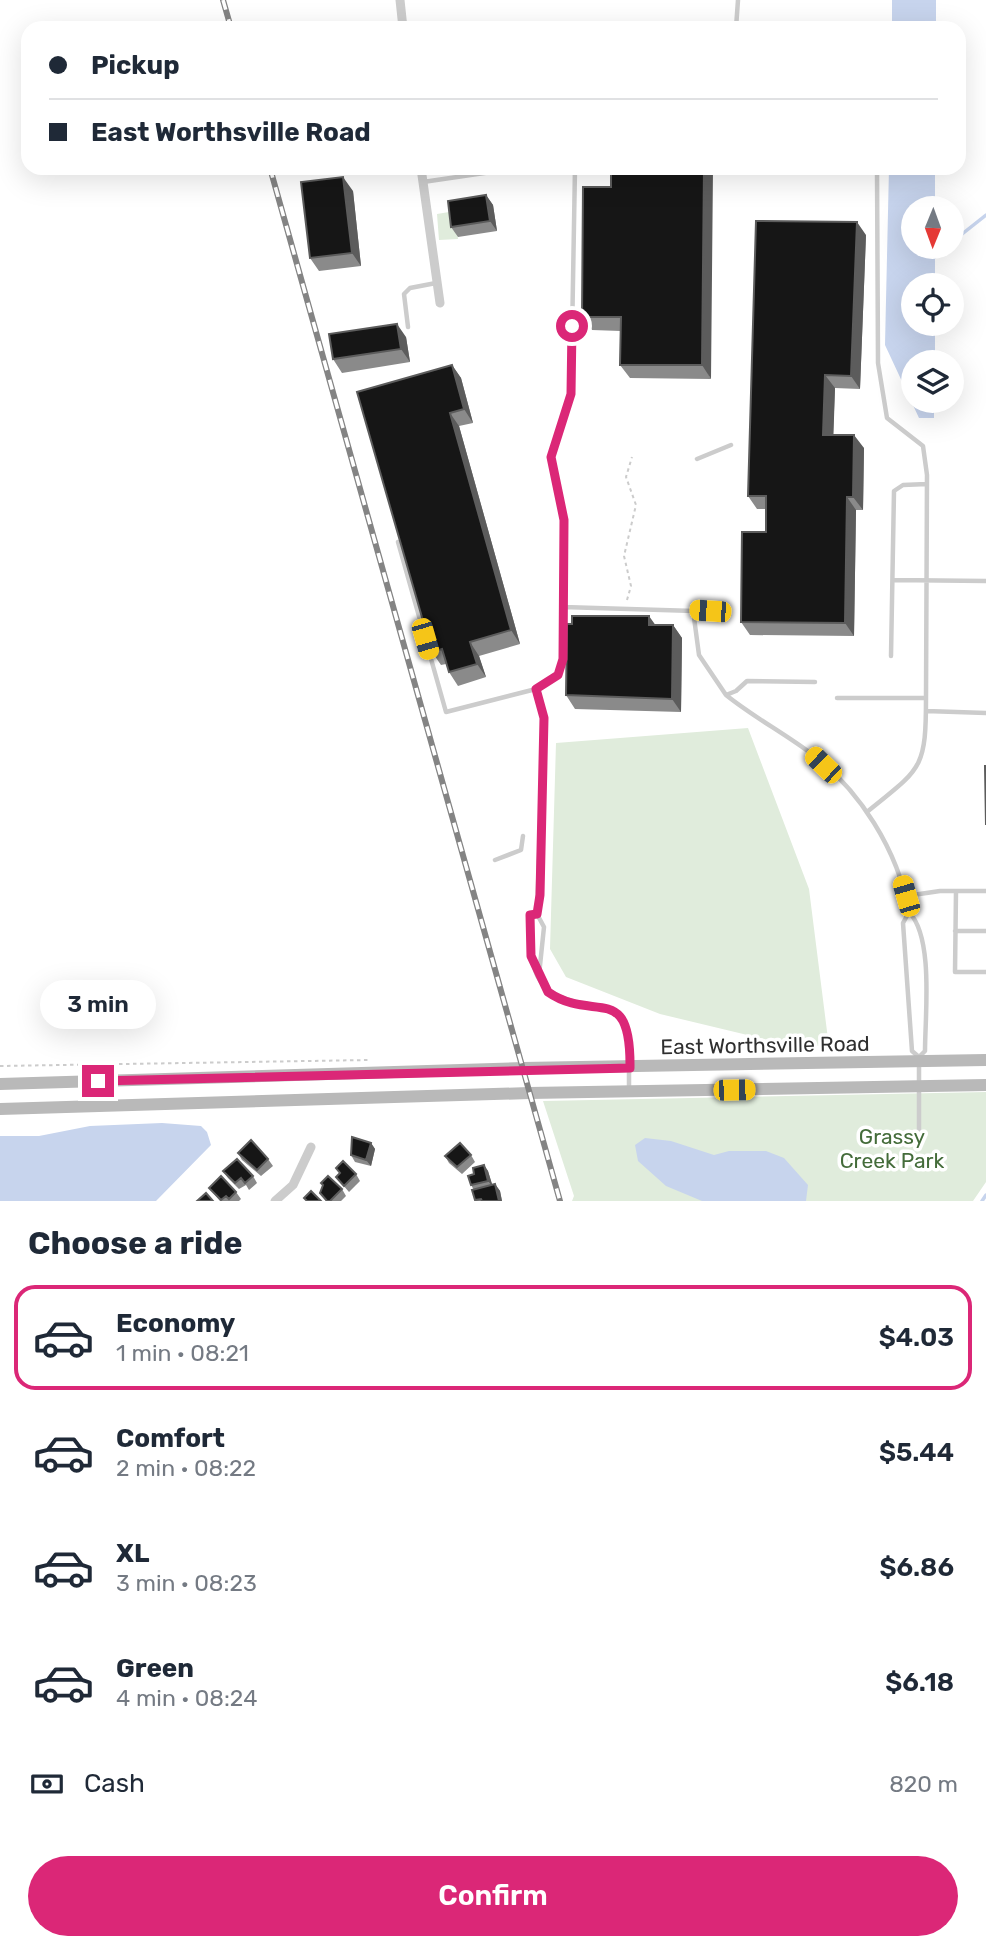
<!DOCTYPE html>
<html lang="en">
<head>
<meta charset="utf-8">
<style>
  body { margin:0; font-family:Rubik,sans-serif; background:#f6f6f7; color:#1f2937; height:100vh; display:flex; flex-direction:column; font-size:26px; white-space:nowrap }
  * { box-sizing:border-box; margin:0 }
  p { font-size:23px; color:#747a83 }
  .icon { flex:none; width:38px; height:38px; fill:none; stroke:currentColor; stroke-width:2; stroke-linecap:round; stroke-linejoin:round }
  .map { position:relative; height:1201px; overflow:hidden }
  .details { display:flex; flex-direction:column; background:#fff; flex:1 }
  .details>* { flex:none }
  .hud { position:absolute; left:21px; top:21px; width:945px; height:154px; border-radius:21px; box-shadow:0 7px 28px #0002; display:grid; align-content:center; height:154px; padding:0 28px; background:#fff }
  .needle { width:46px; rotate:181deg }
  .buttons { position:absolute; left:901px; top:196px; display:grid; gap:14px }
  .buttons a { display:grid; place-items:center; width:63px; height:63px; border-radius:50%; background:#fff; box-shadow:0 7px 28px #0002; font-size:35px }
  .end { position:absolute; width:32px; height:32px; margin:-16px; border:9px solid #db2777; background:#fff; box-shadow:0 0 0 4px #fff }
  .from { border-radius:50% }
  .bubble { position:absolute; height:49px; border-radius:24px; background:#fff; box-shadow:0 7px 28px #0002; font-size:23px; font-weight:600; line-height:49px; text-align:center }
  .car { position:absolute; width:21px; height:42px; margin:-21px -10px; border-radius:9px; box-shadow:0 0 5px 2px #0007; background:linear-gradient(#f5c518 24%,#345 0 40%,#f5c518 0 76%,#345 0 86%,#f5c518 0) }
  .hud b { display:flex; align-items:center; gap:24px; height:66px; font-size:26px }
  .hud b+b { border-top:2px solid #e0e1e3 }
  .hud i { width:18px; height:18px; background:#1f2937 }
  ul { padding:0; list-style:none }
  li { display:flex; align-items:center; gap:21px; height:105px; margin:0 14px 10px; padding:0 14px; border:4px solid transparent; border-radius:21px }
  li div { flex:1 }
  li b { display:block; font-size:26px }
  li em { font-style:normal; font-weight:600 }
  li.active { border-color:#db2777 }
  li>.icon { width:63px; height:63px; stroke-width:1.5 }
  h2 { padding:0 28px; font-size:32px; line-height:84px }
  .pay { display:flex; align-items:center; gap:18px; height:77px; padding:0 28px; font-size:26px }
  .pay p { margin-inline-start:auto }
  .cta { display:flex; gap:14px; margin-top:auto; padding:14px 28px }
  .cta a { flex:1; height:80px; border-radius:42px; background:#db2777; color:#fff; font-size:28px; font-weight:600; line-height:80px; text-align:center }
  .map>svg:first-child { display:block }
  .green { fill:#e0ecdc }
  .water { fill:#c7d4ed }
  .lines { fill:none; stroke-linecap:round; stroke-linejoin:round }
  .stream { stroke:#c7d4ed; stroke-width:3.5 }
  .path { stroke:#ccc; stroke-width:2; stroke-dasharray:3.5 3.5; stroke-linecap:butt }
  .lane { stroke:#ccc; stroke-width:4.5 }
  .street { stroke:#ccc; stroke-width:9 }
  .secondary { stroke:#b9b9b9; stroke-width:12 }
  .rail-casing { stroke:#848484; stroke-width:6 }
  .rail { stroke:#fff; stroke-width:3.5; stroke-dasharray:10; stroke-linecap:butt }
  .wall { fill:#8a8a8a }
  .shaded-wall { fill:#5c5c5c }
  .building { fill:#161616; stroke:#5c5c5c; stroke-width:2 }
  .route { stroke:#db2777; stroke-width:9 }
  .labels { text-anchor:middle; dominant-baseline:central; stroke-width:7; stroke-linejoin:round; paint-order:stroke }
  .street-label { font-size:21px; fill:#2f2f2f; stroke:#fff }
  .park-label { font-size:21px; fill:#446c3a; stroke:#fff }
</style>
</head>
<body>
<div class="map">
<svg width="986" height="1201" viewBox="0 0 986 1201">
  <rect width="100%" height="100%" fill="#fff"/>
  <path class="green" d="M455 211 458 239 439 240 437 214Z
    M748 728 809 889 829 1047 768 1040 660 1014 566 977 550 949 556 743Z
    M986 1092V1182L973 1201H572L574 1196 543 1101Z"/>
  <path class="water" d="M892 0H936V28H892Z
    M889 168H935V208H914V247H935V285H914V324H935V362H914V401H934V418H919L885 345Z
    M162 1123 201 1126 207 1132 211 1145 156 1201H0V1136H39L90 1126Z
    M645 1138 671 1141 714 1155 729 1151H766L784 1158 808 1185 806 1201H702L666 1186 638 1161 635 1145Z"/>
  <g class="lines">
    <path class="stream" d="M952 242 986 215
      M935 257 947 247
      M982 1201 986 1195"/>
    <path class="path" d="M627 600 631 586 624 556 636 505 626 477 632 457
      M0 1066 369 1060"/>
    <path class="lane" d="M736 28 738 0
      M423 182 519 168
      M408 327 404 294 410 288 436 283
      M697 459 731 445
      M398 542 446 712 536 689
      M893 580 986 581
      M563 607 727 612
      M693 610 699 655 726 695 736 691 747 681 815 682
      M891 656 894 491 903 485 927 484
      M726 695C752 716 782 732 809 752 860 789 898 851 909 912
      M837 698H926L927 475 923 446 887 418 878 363 877 168
      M926 711 986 713
      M867 812C921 768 926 770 926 698
      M495 860 521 850 523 836
      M956 891 955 972H986
      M906 896 940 891H986
      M537 914 530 915C531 962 528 994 582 1003 597 1006 611 1008 623 1018L629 1036V1091
      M955 931H986
      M539 975 544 927 537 914 544 718 536 689 558 675 563 659 564 521 551 457 571 394 575 168
      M919 1057 912 1051 903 923 909 912C934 938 925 1015 925 1051L919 1057V1131"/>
    <path class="street" d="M400 0 403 28
      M421 168 440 303
      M275 1201 293 1185 311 1147"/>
    <path class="secondary" d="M0 1084 523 1068 986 1060
      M0 1109 529 1093 986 1085"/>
    <defs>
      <path id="rail" d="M223 0 231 28
        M270 168 560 1201"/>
    </defs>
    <use href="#rail" class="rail-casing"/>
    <use href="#rail" class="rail"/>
  </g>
  <path class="wall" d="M611 187 711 379 630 378 620 365 621 331 592 330 582 317Z
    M353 191 361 266 319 271 310 258Z
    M486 195 493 205 497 231 458 237 451 227Z
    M866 235 860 389 835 388 833 435 864 448 863 510H856L854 636 750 635 741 622 766 532V509H757L748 496Z
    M406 337 410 362 342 373 333 359Z
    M452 365 461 378 473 423 459 426 520 644 479 656 486 677 458 686 449 672 446 664 441 665 432 652Z
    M655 625H673L682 638 681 712 575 709 566 695Z
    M371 1143 375 1149 371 1166 355 1162 351 1155Z
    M238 1153 268 1159 273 1166 261 1176 242 1160Z
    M471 1155 475 1162 462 1174 449 1163 445 1156Z
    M484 1165 488 1171 492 1185 495 1184 500 1191 502 1201H476L472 1190H474L471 1185 474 1174Z
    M223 1171 253 1176 257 1183 249 1190 246 1185 239 1189 228 1178Z
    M356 1174 360 1181 349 1192 336 1177Z
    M209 1188 236 1192 241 1199 239 1201H220Z
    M342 1189 346 1196 341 1201H326L320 1193Z"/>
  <path class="shaded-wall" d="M704 168H713L711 379 702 365Z
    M343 177 353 191 361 266 352 253Z
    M486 195 493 205 497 231 490 221Z
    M857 222 866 235 860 389 851 376Z
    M397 324 406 337 410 362 401 349Z
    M452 365 461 378 473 423 464 409Z
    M825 375 835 388 833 448 823 435Z
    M450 413 459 426 520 644 511 630Z
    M854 435 864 448 863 510 853 497Z
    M847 497 856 510 854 636 845 623Z
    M649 616 659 630 649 625Z
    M673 625 682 638 681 712 672 699Z
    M470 642 479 656 486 677 477 664Z
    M371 1143 375 1149 371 1166 366 1160Z
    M484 1165 488 1171 493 1187 488 1181Z
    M495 1184 500 1191 502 1201H499Z"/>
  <path class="building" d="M611 168H704L702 365H620L621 317H582L583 187H611Z
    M343 177 352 253 310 258 301 182Z
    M486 195 490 221 451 227 448 201Z
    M756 221 857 222 851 376 825 375 823 435H854L853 497H847L845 623 741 622 742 532H766V496H748Z
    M397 324 401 349 333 359 329 334Z
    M452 365 464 409 450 413 511 630 470 642 477 664 449 672 442 649 432 652 357 392Z
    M572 616H649V625H673L672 699 566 695 567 624H572Z
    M985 766H986V825Z
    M352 1137 371 1143 366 1160 351 1155Z
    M251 1140 268 1159 257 1170 238 1153Z
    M460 1143 471 1155 457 1167 445 1156Z
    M237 1159 253 1176 245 1183 241 1178 235 1183 223 1171Z
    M343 1161 356 1174 344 1186 336 1177 340 1173 336 1168Z
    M484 1165 488 1181 471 1185 468 1176 474 1174 473 1168Z
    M221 1176 236 1192 229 1199 226 1196 221 1200 209 1188Z
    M328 1176 342 1189 330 1201H327L320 1193 323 1185 321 1183Z
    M495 1184 499 1201H482L481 1199 475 1200 472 1190Z
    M311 1191 321 1201H307L304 1198Z
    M206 1193 213 1201H197Z"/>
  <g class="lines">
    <path class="route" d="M98 1081 630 1068C631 979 594 1024 548 992L531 956 530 915 537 914 540 895 544 718 536 689 558 675 563 659 564 520 551 457 571 394 572 326"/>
  </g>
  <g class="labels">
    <g class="street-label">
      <text transform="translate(765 1045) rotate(-1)">East Worthsville Road</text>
    </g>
    <g class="park-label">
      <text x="892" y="1136">Grassy<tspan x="892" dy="24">Creek Park</tspan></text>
    </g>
  </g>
</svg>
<div class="buttons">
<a><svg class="needle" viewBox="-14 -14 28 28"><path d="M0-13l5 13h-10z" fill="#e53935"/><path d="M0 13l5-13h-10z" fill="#747a83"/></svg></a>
<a><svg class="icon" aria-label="locate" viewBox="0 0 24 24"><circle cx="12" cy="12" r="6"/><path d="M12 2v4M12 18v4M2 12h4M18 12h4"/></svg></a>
<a><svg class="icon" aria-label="layers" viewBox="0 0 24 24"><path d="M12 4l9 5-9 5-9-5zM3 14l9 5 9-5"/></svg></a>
</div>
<i class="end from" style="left:572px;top:326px"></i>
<i class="end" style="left:98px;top:1081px"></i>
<div class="bubble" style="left:40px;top:980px;width:116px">3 min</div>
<i class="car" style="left:710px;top:611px;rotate:274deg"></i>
<i class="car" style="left:425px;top:639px;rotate:164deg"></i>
<i class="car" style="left:823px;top:765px;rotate:314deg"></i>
<i class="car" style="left:906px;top:896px;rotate:344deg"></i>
<i class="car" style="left:734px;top:1090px;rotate:89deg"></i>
<div class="hud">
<b><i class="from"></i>Pickup</b>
<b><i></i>East Worthsville Road</b>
</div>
</div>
<section class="details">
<h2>Choose a ride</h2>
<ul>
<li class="active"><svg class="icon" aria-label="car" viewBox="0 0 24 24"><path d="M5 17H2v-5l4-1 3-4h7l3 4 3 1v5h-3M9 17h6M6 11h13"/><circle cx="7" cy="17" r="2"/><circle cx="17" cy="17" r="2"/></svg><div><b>Economy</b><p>1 min · 08:21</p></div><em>$4.03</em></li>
<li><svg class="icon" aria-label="car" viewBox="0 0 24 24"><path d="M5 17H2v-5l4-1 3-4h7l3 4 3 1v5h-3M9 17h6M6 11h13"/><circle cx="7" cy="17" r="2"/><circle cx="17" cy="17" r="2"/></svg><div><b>Comfort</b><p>2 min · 08:22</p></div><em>$5.44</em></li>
<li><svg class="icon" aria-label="car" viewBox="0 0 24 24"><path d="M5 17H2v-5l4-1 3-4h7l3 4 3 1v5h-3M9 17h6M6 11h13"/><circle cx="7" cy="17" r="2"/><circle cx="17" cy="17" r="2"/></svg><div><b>XL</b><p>3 min · 08:23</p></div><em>$6.86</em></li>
<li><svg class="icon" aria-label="car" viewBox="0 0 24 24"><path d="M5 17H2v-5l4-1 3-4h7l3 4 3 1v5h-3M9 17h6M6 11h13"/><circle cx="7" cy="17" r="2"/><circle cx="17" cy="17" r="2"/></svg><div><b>Green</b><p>4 min · 08:24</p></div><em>$6.18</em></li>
</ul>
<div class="pay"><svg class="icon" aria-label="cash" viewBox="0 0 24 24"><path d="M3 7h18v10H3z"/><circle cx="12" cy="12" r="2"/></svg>Cash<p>820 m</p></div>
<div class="cta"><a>Confirm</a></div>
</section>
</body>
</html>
